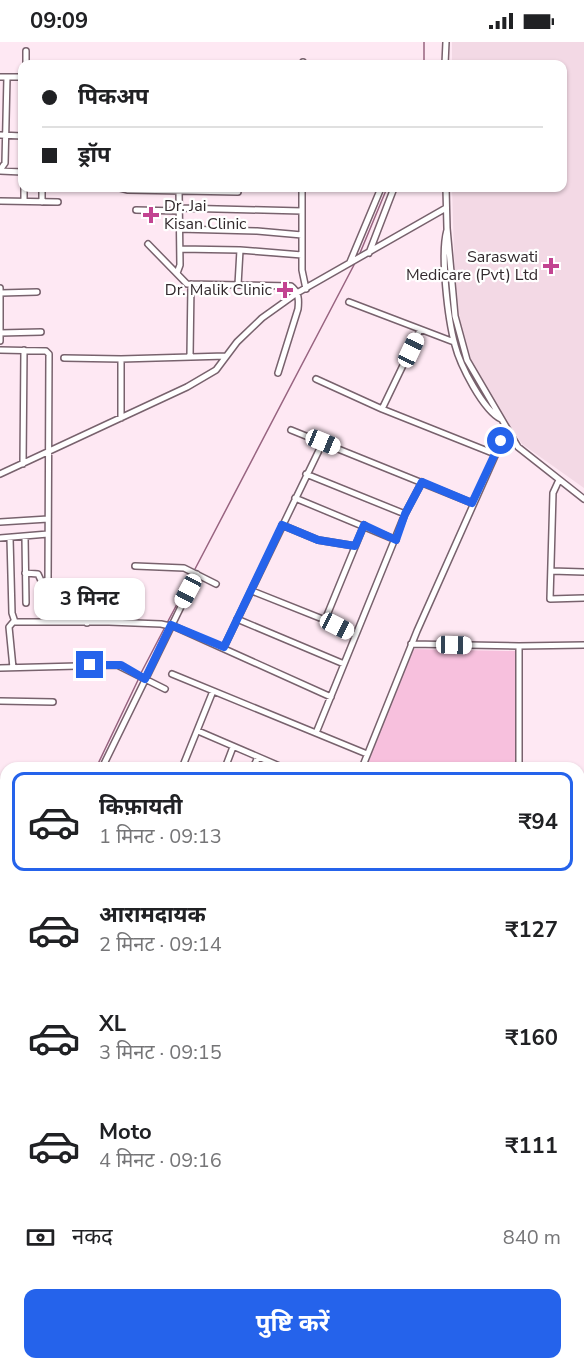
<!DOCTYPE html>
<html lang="hi">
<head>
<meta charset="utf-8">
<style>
  body { margin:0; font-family:"Nunito Sans","Noto Sans Devanagari",sans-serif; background:#f6f6f6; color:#202124; height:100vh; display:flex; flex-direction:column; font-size:22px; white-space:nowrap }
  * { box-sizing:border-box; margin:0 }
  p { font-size:20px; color:#757577 }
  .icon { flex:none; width:33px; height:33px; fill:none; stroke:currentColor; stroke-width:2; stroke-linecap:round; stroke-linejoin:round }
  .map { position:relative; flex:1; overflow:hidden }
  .details { position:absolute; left:0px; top:720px; width:585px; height:608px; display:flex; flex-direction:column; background:#fff; border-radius:18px 18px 0 0; box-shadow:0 2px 4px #0004 }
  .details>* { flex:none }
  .hud { position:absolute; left:18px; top:18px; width:549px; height:132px; border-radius:12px; box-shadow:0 2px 4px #0004; display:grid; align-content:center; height:132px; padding:0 24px; background:#fff }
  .end { position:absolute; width:27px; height:27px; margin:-14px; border:8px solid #2563eb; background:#fff; box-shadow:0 0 0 3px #fff }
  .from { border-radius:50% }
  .bubble { position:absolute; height:42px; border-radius:12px; background:#fff; box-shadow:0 2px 4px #0004; font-size:20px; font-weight:700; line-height:42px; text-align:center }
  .car { position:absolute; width:18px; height:36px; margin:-18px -9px; border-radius:8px; box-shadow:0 0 4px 2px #0007; background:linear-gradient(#fff 24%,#345 0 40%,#fff 0 76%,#345 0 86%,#fff 0) }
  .hud b { display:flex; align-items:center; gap:21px; height:57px; font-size:22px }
  .hud b+b { border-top:2px solid #e0e0e0 }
  .hud i { width:15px; height:15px; background:#202124 }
  ul { padding:10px 0 0; list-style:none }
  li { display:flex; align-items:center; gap:18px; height:99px; margin:0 12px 9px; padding:0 12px; border:3px solid transparent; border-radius:12px }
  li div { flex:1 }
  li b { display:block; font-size:22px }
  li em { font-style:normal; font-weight:700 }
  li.active { border-color:#2563eb }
  li>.icon { width:54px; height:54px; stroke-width:1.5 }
  .pay { display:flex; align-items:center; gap:15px; height:66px; padding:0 24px; font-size:22px }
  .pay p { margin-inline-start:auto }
  .button { display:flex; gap:12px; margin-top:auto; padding:12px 24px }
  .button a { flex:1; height:69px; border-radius:12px; background:#2563eb; color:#fff; font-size:24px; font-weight:700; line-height:69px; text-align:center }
  .status { display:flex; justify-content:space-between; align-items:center; height:42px; padding:0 30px; background:#fff; direction:ltr }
  .status svg { height:16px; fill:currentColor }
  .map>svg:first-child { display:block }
  .built { fill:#f3d9e5 }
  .green { fill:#f7c0dd }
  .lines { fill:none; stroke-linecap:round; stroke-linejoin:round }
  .stream { stroke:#986480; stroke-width:1.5 }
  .minor-casing { stroke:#78626d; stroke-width:8 }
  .minor { stroke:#fff; stroke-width:5 }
  .route { stroke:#2563eb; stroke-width:8 }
  .poi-dot { fill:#c24491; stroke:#fff; stroke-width:2 }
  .labels { text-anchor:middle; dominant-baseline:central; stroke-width:4.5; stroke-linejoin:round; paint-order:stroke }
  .poi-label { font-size:16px; fill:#32292d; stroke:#fff; text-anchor:end }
</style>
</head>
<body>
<div class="status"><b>09:09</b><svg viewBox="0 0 49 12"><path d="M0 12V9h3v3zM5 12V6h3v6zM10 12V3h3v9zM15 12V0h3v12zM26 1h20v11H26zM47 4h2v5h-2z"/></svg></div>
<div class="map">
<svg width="584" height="1327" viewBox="0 0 584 1327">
  <rect width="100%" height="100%" fill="#fee8f3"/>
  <path class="built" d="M452 0H584V446L522 402 487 348 464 308 455 243 452 146H562V22H452Z
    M579 811H584V978H579Z
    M130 1322H296V1327H127Z"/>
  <path class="green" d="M413 607 515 609V726H366Z"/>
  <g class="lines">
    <path class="stream" d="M424 22V0
      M360 211 387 146
      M195 527 355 221
      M167 581 193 532
      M141 631 165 585
      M96 726 139 636
      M0 934 6 921
      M0 959 6 1003
      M6 1008V1065
      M2 1327 6 1289"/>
    <defs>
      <path id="minor" d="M26 22V9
        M303 22V20
        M445 22 446 0
        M0 35H22
        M0 93 22 94
        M0 128 5 121 7 35
        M0 129 22 130
        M24 146V159
        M120 146 128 148 238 150
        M302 146V228L306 247
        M446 146 447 186 455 274 467 318 518 405 584 457
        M0 159 58 160
        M42 160V146
        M179 166 302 169
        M136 168 179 169
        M179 187 257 189 302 193
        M447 188C440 212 448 278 455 303 460 323 483 368 501 377
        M148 202 187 242 291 244C299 250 299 258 298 267L278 331
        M180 207 240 208 302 213
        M369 211 394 146
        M350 220 381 146
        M177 231 180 223 179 149
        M238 243 240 208
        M0 246V299
        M1 251 37 250
        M349 260 454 300
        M0 291 41 290
        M0 308 46 309 49 312 48 542
        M190 314 191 242
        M64 316 121 317V376
        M121 317 226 314
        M316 337 382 367 495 412
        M382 367 420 288
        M291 388 472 461
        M23 422 24 308
        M0 432 187 345 216 328 237 300 262 276 297 251 446 166
        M306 432 405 472
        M559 438 553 451 550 557 584 556
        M295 456 396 498
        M0 480 48 477
        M282 483 318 498 355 504
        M25 495 26 561
        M0 496 48 492
        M10 496 12 571 15 580H109L161 582 170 584
        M135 524 184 526 216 542
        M551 529 584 530
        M25 531 38 532 43 543H87V581
        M252 549 325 578 355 593
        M237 577 344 622
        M325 578 364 483
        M171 583 331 655
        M411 602 519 604 584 603
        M519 604V726
        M224 605 323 400
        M0 626 117 623 165 647
        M13 626 9 585 14 579
        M172 632 367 712
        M0 659 53 660
        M198 689 284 726
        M316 691 405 472 422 440
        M102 726 197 532
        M182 726 213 649
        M225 726 233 705
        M253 726 258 715
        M362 726 417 589 507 387
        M0 856H6
        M579 983H584
        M0 1001 6 1005"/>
    </defs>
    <use href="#minor" class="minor-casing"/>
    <use href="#minor" class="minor"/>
  </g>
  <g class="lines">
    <path class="route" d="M90 623H121L145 637 171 583 224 605 282 483 318 498 355 504 364 483 396 498 405 472 422 440 472 461 501 399"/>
  </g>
  <g class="poi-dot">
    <path d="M148 164h6v6h6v6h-6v6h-6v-6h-6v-6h6z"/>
    <path d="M548 215h6v6h6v6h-6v6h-6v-6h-6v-6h6z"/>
    <path d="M282 239h6v6h6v6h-6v6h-6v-6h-6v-6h6z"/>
  </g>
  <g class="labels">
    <g class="poi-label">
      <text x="164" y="164" text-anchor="start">Dr. Jai<tspan x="164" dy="18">Kisan Clinic</tspan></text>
      <text x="538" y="215">Saraswati<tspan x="538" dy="18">Medicare (Pvt) Ltd</tspan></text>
      <text x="272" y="248">Dr. Malik Clinic</text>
    </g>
  </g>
</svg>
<i class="end from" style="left:501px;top:399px"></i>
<i class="end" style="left:90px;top:623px"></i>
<div class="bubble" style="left:34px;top:536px;width:111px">3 मिनट</div>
<i class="car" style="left:411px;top:308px;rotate:25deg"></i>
<i class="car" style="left:323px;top:400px;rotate:112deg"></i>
<i class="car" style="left:188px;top:549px;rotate:208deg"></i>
<i class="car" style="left:337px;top:584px;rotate:117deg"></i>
<i class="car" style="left:454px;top:603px;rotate:91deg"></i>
<div class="hud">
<b><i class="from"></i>पिकअप</b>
<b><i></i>ड्रॉप</b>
</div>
<section class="details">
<ul>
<li class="active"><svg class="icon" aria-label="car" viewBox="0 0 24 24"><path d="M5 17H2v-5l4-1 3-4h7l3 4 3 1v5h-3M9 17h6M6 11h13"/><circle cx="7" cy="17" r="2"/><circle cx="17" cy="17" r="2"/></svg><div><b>किफ़ायती</b><p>1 मिनट · 09:13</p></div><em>₹94</em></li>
<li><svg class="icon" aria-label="car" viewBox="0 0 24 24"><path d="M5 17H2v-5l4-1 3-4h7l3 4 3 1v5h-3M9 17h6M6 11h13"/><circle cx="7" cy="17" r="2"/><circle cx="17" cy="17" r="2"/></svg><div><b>आरामदायक</b><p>2 मिनट · 09:14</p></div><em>₹127</em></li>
<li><svg class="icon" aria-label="car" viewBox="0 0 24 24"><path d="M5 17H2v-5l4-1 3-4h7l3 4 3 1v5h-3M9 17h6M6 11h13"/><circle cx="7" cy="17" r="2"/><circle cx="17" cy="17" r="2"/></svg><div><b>XL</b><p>3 मिनट · 09:15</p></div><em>₹160</em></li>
<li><svg class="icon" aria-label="car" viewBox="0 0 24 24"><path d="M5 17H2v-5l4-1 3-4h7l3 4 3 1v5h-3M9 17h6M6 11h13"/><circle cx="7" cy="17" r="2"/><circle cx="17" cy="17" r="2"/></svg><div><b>Moto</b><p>4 मिनट · 09:16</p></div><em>₹111</em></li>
</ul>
<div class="pay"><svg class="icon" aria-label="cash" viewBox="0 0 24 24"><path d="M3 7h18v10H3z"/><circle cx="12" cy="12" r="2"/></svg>नकद<p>840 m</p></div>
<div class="button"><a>पुष्टि करें</a></div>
</section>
</div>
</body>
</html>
